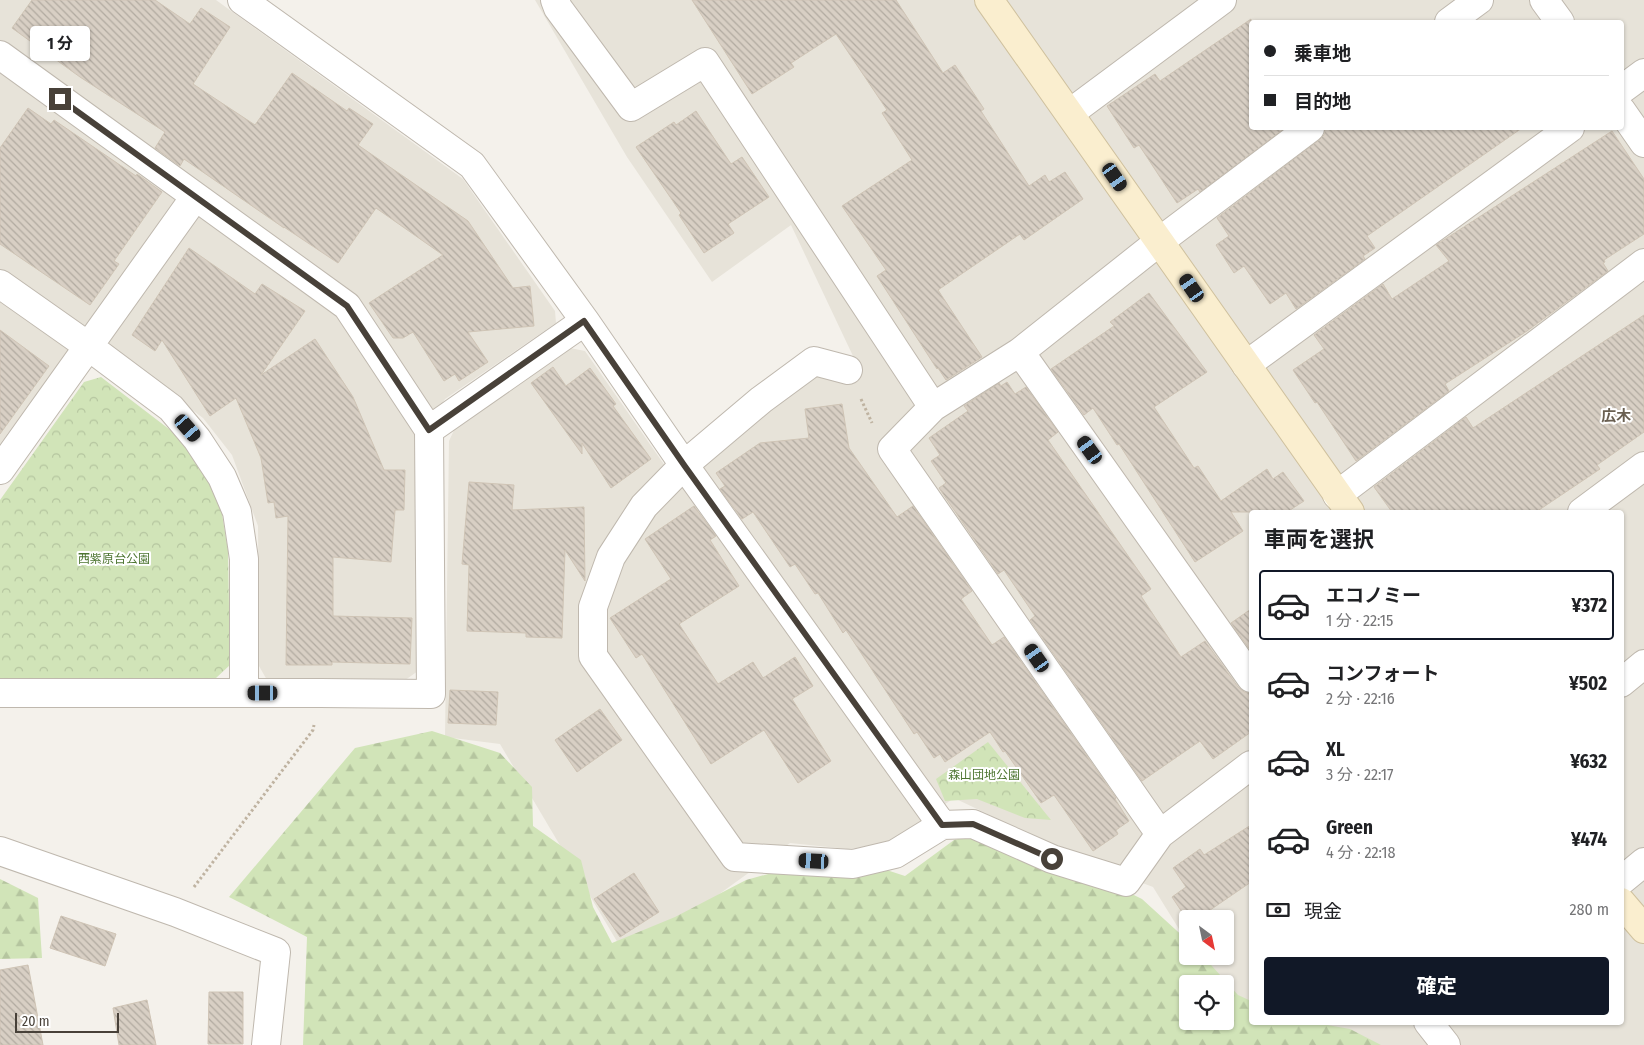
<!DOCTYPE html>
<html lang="ja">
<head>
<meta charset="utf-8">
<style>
  body { margin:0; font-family:"Fira Sans Condensed","Noto Sans JP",sans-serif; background:#f6f6f6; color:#202124; height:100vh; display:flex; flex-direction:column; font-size:19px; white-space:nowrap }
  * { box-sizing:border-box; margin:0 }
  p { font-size:16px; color:#757577 }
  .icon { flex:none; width:28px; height:28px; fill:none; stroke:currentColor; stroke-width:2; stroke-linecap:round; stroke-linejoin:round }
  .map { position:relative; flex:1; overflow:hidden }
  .panel { position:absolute; left:1249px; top:510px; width:375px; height:515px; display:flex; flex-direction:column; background:#fff; border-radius:5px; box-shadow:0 1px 4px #0004 }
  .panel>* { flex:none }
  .banner { position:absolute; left:1249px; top:20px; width:375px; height:110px; border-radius:5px; box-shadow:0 1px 4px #0004; display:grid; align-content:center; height:110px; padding:0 15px; background:#fff }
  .needle { width:32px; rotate:147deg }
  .buttons { position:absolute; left:1179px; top:910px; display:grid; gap:10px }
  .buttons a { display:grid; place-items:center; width:55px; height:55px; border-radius:5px; background:#fff; box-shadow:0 1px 4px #0004; font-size:25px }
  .scale { position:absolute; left:15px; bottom:12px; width:104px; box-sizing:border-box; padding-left:5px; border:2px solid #484139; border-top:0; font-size:14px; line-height:18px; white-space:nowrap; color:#484139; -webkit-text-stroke:4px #fff; paint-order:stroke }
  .end { position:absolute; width:22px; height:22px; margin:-11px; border:6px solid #484139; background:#fff; box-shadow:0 0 0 2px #fff }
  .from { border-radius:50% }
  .bubble { position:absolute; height:35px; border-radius:5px; background:#fff; box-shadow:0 1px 4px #0004; font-size:16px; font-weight:700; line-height:35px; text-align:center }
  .car { position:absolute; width:15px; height:30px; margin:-15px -8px; border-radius:6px; box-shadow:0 0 4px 1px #0007; background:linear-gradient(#222 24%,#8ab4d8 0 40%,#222 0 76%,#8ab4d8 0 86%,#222 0) }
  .banner b { display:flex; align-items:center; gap:18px; height:48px; font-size:19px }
  .banner b+b { border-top:1px solid #e0e0e0 }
  .banner i { width:12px; height:12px; background:#202124 }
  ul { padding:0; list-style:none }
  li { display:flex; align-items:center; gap:15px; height:70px; margin:0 10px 8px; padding:0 5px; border:2px solid transparent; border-radius:5px }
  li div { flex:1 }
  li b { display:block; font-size:19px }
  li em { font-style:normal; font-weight:700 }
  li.selected { border-color:#111827 }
  li>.icon { width:45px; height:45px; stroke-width:1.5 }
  h2 { padding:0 15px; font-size:22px; line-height:60px }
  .pay { display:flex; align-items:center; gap:12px; height:55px; padding:0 15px; font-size:19px }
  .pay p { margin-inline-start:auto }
  .cta { display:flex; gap:10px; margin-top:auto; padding:10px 15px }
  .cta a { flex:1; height:58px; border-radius:5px; background:#111827; color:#fff; font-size:20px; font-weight:700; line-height:58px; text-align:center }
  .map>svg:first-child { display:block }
  .residential { fill:#e7e3d9; fill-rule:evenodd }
  .forest { fill:url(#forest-firs); fill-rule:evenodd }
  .park { fill:url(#park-crowns) }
  .building { fill:url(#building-back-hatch); stroke:#cfc4b5 }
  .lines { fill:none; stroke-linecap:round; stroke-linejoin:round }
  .street-casing { stroke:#bfb8ae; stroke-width:30 }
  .secondary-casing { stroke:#cfc19e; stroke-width:30 }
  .path { stroke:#bfb3a1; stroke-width:3; stroke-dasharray:2.5 2.5; stroke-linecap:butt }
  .street { stroke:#fff; stroke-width:28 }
  .secondary { stroke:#faeecf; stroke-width:28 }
  .route { stroke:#484139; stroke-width:6 }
  .labels { text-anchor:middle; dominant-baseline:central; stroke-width:4; stroke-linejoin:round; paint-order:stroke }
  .park-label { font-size:12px; fill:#4d7531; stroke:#fff }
  .quarter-label { font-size:15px; font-weight:bold; fill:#695f51; stroke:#fff }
</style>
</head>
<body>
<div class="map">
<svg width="1644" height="1045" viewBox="0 0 1644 1045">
  <defs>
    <pattern id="forest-firs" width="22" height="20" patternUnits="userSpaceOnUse" patternTransform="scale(1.25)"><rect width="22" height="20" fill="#d1e4b8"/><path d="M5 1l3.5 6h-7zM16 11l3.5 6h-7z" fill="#b5c59f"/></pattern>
    <pattern id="park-crowns" width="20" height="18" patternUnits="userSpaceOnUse" patternTransform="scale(1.25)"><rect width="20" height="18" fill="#d1e4b8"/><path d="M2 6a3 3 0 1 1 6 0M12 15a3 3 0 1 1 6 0" fill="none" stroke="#b5c59f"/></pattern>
    <pattern id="building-back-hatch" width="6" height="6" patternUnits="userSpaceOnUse" patternTransform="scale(1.25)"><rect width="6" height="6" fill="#d8cfc4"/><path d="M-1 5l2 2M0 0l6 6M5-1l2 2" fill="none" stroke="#b1aaa0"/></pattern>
  </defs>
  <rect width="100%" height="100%" fill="#f4f1eb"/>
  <path class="residential" d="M0 0H216L463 179 555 311 556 323 445 399 420 439 418 671 401 683 267 680 259 666 258 526 232 455 203 418 84 329 0 444Z
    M535 0H1644V1045H1353L1304 1023 1621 1022V512H1251V1004L1225 994V984L1197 956H1225V919H1188L1187 942 1153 887 1095 865 954 798 887 844 848 849 790 843 628 960 500 744 445 737 449 441 456 426 570 348 585 351 677 483 814 369 837 378 853 356 791 225 712 282 627 157ZM1251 22H1621V128H1251Z"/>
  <path class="forest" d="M432 731 500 753 532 787 533 826 581 860 593 907 612 943 675 917 746 880 801 865 853 859 905 876 954 840 987 832 1093 875 1142 899 1187 940 1188 956H1203L1238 995 1251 1001V1022L1316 1023 1350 1029 1381 1045H303L307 937 229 897 355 748ZM1188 984H1225V1021H1188Z
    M0 879 38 898 42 958 0 959Z"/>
  <path class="park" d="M101 377 182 439 212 486 221 508 228 550 230 665 216 678H0V500L84 382Z
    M988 742 1051 820 1025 818 977 799 945 801 936 779Z"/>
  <path class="building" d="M32 0H155L190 24 201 8 230 27 193 84 255 125 292 73 347 111 349 108 373 124 358 145 468 221 513 288 530 286 534 326 468 332 488 362 459 381 455 374 444 381 413 332 403 338H393L369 303 443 255 376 208 338 263 284 227V228L184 159 180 166 155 148 165 132 80 77 12 28Z
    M692 0H896L943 73 955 65 984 109 981 111 1029 186 1045 175 1049 182 1065 172 1083 199 1024 240 1020 234 938 290 982 357 946 380 938 368 937 369 877 276 886 270 842 206 912 160 882 113 887 110 836 34 791 63 794 67 752 94Z
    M1251 19V128H1285L1200 192 1198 189 1177 203 1139 145 1134 148 1107 106 1155 74 1160 81Z
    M28 108 51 124 54 120 136 176 137 174 162 192 114 261 119 264 90 305 0 244V148Z
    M696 111 731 164 742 157 769 197 728 224 734 233 704 253 679 215 681 213 636 147 674 122 676 125Z
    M1325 128H1522L1367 236 1375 248 1363 256 1365 259 1296 309 1286 293 1270 304 1244 266 1234 273 1216 245 1229 236 1217 218 1319 140 1324 135Z
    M1612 131 1644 179V234L1604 260 1605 262 1603 263 1608 271 1527 331 1445 384 1449 391 1356 461 1317 402 1315 403 1293 370 1324 349 1314 335 1383 284 1392 299 1449 261 1436 245Z
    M189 248 255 294 262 284 305 311 261 375 315 339 353 397 384 470H405L404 510H395L391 562 333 557V616L412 618 410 664 332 662V665H286L288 516 276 518 274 502 268 503 261 458 236 398 210 416 162 340 155 351 132 335Z
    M1149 293 1207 372 1154 407 1194 468 1198 466 1221 501 1267 469 1273 479 1283 472 1304 501 1287 512H1231L1243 531 1195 562 1119 444 1117 445 1093 408 1084 415 1051 369 1114 326 1110 322Z
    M1644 315V432L1597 465 1600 469 1536 512H1392L1374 487 1466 417 1473 428Z
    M0 330 49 366 0 434Z
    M553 367 566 386 590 368 616 404 613 406 651 459 611 488 582 443V454L531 383Z
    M1007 382 1015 394 1026 387 1058 432 1048 440 1151 589 1141 596 1181 657 1205 641 1238 687 1244 692 1251 693V732L1213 759 1200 741 1142 781 1030 620 1035 616 1004 570 998 574 939 488 946 483 931 461 940 455 929 438 968 411 964 406 999 383 1001 386Z
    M842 404 849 448 897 517 913 506 972 591 961 599 992 645 1004 637 1116 798 1115 799 1129 821 1116 830 1118 834 1093 851 1054 795 1041 803 1005 751 1003 752 990 732 945 762 940 754 934 758 917 732 914 734 846 630 843 633 818 593 815 594 795 564 790 567 753 512 742 519 720 489 725 486 716 473 760 443 809 438 805 409Z
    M469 482 514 485 512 510 584 507 585 581 565 550 562 638 526 637V633L467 631 469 565 462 564Z
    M694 506 716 536 710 540 739 586 679 624 718 684 753 662 763 678 795 657 813 686 792 699 831 761 798 783 764 730 711 764 642 654 636 658 610 618 671 579 645 539Z
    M1251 609V651L1231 623Z
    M450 690 498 692 496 725 448 723Z
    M600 709 622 740 577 772 555 740Z
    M1251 825V882L1197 919H1188V921L1172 897 1186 887 1173 868 1200 849 1204 855Z
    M634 873 659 912 620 937 594 899Z
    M61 916 116 934 105 966 50 948Z
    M28 965 43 1045H0V970Z
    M209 992H243V1044H208Z
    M147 1000 156 1045H119L113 1008Z"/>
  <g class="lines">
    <defs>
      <path id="street" d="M242 0 472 165 585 321 684 465 942 825 895 854 853 864 735 857 593 656V607L611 557 644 506 684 465 761 400 814 361 848 370
        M555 0 558 8 631 107 705 62 933 407
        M1544 0 1560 22
        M1449 22 1479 0
        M0 55 347 306 429 430
        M1621 90 1644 73
        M1621 110 1644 143
        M1070 113 1222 0
        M0 284 88 346 171 408 197 439 222 477 237 512 244 559V693
        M1020 352 1251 678
        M1246 365 1570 128
        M0 470 195 197
        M1337 495 1644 263
        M1582 512 1644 466
        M1621 683 1644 664
        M0 693H320L431 694 429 430 585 321
        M942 825 973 824 1052 859 1126 882 1160 834 1251 765
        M1160 834 892 449 933 407 1020 352 1160 241 1310 128
        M0 851 175 912 276 952 266 1045
        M1621 881 1644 862
        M1428 1022 1446 1045"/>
      <path id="secondary" d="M989 0 1350 512
        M1621 902 1644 929"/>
    </defs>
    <use href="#street" class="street-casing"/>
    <use href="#secondary" class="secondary-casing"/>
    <path class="path" d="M861 399 872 423
      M194 887 313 730 314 725"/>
    <use href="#street" class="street"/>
    <use href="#secondary" class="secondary"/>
  </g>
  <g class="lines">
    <path class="route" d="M60 99 347 306 429 430 584 321 684 465 942 825 973 824 1052 859"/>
  </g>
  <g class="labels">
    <g class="park-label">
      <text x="114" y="559">西紫原台公園</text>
      <text x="984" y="775">森山団地公園</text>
    </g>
    <g class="quarter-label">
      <text x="1616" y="416">広木</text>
    </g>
  </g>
</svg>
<div class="buttons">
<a><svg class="needle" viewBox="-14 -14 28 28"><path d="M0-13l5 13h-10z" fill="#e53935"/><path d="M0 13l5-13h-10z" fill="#757577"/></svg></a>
<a><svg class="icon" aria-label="locate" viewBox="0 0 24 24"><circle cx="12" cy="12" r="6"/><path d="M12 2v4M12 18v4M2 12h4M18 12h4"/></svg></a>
</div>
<div class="scale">20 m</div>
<i class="end from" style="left:1052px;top:859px"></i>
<i class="end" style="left:60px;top:99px"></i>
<div class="bubble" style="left:30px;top:26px;width:60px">1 分</div>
<i class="car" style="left:1115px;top:177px;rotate:145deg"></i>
<i class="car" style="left:1192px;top:288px;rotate:325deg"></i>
<i class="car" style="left:188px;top:428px;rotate:139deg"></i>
<i class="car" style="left:1090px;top:450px;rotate:324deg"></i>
<i class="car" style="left:1037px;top:658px;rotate:325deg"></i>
<i class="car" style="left:263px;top:693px;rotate:270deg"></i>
<i class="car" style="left:814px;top:861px;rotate:273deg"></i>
<div class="banner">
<b><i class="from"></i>乗車地</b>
<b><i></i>目的地</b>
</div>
<section class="panel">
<h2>車両を選択</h2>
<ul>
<li class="selected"><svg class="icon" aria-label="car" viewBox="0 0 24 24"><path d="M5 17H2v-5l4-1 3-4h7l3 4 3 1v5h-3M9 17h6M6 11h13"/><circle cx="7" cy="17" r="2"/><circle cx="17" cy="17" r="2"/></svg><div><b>エコノミー</b><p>1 分 · 22:15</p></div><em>¥372</em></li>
<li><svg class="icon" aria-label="car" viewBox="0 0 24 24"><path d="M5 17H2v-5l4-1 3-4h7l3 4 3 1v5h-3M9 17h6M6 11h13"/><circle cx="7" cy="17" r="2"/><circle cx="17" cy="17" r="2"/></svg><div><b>コンフォート</b><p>2 分 · 22:16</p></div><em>¥502</em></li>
<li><svg class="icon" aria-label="car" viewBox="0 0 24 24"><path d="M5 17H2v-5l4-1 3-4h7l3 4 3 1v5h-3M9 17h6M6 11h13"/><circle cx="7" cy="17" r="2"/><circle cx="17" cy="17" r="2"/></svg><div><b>XL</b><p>3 分 · 22:17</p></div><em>¥632</em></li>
<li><svg class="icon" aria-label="car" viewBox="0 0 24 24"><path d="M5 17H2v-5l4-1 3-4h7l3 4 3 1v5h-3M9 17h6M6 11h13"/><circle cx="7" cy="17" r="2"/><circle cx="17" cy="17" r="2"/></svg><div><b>Green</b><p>4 分 · 22:18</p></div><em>¥474</em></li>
</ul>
<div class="pay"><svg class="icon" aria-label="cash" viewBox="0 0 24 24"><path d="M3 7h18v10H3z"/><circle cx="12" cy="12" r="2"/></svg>現金<p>280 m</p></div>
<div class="cta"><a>確定</a></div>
</section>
</div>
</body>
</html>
